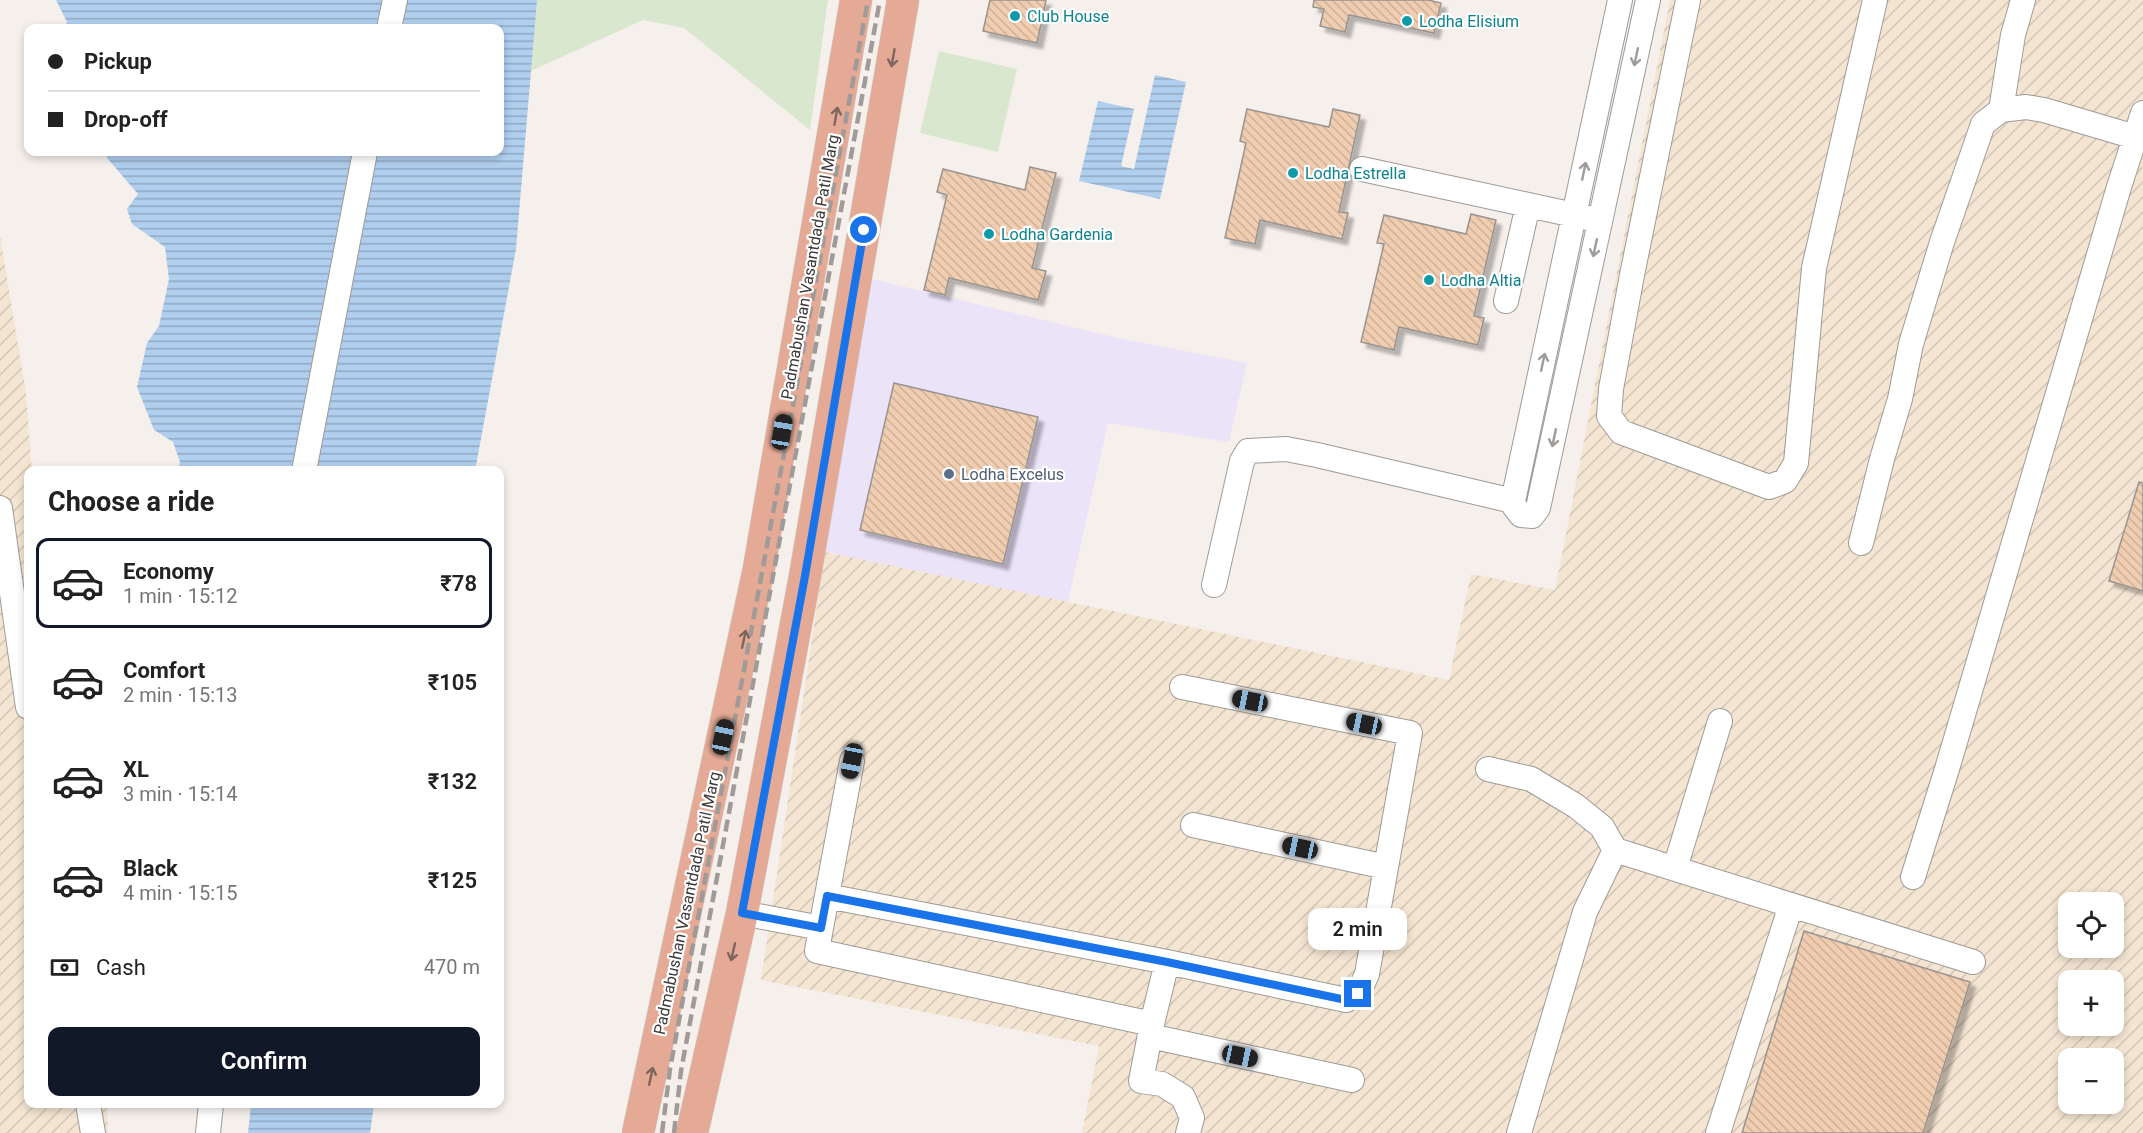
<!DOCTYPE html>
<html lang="en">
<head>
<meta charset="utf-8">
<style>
  body { margin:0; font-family:Roboto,sans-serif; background:#f2f2f2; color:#222; height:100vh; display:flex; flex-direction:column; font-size:22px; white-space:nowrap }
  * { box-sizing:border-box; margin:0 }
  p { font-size:20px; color:#767676 }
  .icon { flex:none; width:33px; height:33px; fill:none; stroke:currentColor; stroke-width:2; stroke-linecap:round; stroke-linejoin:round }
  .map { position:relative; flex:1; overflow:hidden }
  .details { position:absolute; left:24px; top:466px; width:480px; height:642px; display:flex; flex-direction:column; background:#fff; border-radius:12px; box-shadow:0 3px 9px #0003 }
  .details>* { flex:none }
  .hud { position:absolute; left:24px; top:24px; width:480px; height:132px; border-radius:12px; box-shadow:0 3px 9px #0003; display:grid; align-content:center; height:132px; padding:0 24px; background:#fff }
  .buttons { position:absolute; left:2058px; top:892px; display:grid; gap:12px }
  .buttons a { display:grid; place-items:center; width:66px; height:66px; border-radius:12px; background:#fff; box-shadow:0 3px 9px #0003; font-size:30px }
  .end { position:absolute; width:27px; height:27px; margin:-14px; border:8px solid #1a73e8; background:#fff; box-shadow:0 0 0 3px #fff }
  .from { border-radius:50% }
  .bubble { position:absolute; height:42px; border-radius:12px; background:#fff; box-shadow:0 3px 9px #0003; font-size:20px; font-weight:600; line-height:42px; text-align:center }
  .car { position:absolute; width:18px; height:36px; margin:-18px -9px; border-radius:8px; box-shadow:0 0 4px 2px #0007; background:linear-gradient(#222 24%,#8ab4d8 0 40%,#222 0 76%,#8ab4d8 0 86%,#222 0) }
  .hud b { display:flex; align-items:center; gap:21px; height:57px; font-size:22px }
  .hud b+b { border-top:2px solid #e0e0e0 }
  .hud i { width:15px; height:15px; background:#222 }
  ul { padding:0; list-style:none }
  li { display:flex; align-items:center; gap:18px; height:90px; margin:0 12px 9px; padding:0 12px; border:3px solid transparent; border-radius:12px }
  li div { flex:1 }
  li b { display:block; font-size:22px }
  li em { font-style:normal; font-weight:600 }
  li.selected { border-color:#111827 }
  li>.icon { width:54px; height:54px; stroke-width:1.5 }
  h2 { padding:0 24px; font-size:27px; line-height:72px }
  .pay { display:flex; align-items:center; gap:15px; height:66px; padding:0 24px; font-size:22px }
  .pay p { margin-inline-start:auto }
  .action { display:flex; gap:12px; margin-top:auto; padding:12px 24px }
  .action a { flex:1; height:69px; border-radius:12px; background:#111827; color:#fff; font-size:24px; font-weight:600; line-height:69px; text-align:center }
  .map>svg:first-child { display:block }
  .commercial { fill:#ebe3f8 }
  .industrial { fill:url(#industrial-furrows); fill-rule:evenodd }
  .grass { fill:#dae7cf }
  .water { fill:url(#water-rules) }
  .building { fill:url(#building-back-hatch); stroke:#999490; stroke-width:1.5; filter:url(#shadow) }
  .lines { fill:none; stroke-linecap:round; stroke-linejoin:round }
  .minor-casing { stroke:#9f9a96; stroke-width:26 }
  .major-casing { stroke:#d0cfcf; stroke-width:33 }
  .minor { stroke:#fff; stroke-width:24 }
  .major { stroke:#e4aa95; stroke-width:32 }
  .rail { stroke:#a09b98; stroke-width:4.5; stroke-dasharray:12 6; stroke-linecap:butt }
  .oneway { stroke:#9d9c9b }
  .oneway2 { stroke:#7f665d }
  .route { stroke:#1a73e8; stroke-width:8 }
  .culture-dot { fill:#0f9aa8; stroke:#fff; stroke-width:2 }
  .service-dot { fill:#5c6f8a; stroke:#fff; stroke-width:2 }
  .labels { text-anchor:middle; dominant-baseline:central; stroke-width:4.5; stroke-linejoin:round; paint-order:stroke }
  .culture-label { font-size:16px; fill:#0d838f; stroke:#fff; text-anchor:start }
  .street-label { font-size:16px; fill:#3b3837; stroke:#fff }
  .service-label { font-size:16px; fill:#4e5e75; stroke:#fff; text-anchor:start }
</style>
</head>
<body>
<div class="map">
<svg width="2143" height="1133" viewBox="0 0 2143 1133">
  <defs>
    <pattern id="industrial-furrows" width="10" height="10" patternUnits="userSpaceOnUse" patternTransform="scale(1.5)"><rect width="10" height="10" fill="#f4e5d2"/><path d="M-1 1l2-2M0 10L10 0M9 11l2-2" fill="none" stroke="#d2c5b5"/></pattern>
    <pattern id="water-rules" width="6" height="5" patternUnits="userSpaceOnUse" patternTransform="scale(1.5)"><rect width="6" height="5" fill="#b0ceee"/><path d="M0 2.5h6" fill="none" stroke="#90a8c2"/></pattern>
    <pattern id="building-back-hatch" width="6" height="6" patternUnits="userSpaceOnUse" patternTransform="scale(1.5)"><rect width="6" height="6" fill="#f0cdb0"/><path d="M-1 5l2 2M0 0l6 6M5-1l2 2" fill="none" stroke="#cfb198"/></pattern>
    <filter id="shadow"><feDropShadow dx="5.5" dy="5.5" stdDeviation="1.5" flood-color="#0004"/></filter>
  </defs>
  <rect width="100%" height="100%" fill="#f6f0ec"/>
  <path class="commercial" d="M868 278 1123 339 1247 363 1229 442 1108 423 1068 602 825 552Z"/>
  <path class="industrial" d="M1670 0H2143V1133H1082L1099 1046 761 980 825 552 1449 680 1471 574 1555 590ZM2068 903H2114V948H2068ZM2068 981H2114V1026H2068ZM2068 1059H2114V1104H2068Z
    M0 236 26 393 32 471H28V1104H107L108 1133H0Z"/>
  <path class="grass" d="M536 0H828L810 130 684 28 643 20 531 71Z
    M939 51 1017 69 998 152 920 133Z"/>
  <path class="water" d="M56 0H537L516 249 475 471H178L180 462 173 442 154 430 137 387 147 343 159 326 169 279 165 247 132 224 127 209 138 194 107 158 106 152H500V28H63L67 22Z
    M1155 75 1186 82 1160 199 1079 181 1098 101 1134 109 1121 166 1134 169Z
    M251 1104H374L370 1133H248Z"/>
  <path class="building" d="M990 0H1046L1037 43 983 31Z
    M1314 0H1428L1441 3 1434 33 1349 15 1345 32 1320 26 1324 9 1313 7Z
    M1247 109 1329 127 1333 109 1360 115 1339 212 1348 213 1342 239 1260 220 1255 244 1225 238 1246 143 1240 141Z
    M1030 167 1056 173 1032 268 1046 271 1038 300 949 278 945 295 924 290 947 195 937 192 943 169 1025 190Z
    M1471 214 1496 220 1474 316 1484 318 1478 345 1399 327 1394 350 1361 342 1384 244 1377 243 1384 215 1466 234Z
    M894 383 1038 417 1003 564 860 530Z
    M2139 482 2143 483V591L2109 581Z
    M1804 931 1970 982 1923 1133H1742Z"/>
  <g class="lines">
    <defs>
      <path id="minor" d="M1620 0 1513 501 1514 506 1521 515 1532 516 1538 508 1648 0
        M1688 0 1632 275 1611 389 1609 416 1621 432 1769 487 1785 481 1796 463 1814 268 1875 0
        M389 28 395 0
        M2001 110 2013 35 2023 0
        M1362 169 1588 218
        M1506 301 1528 205
        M304 471 365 152
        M0 508 28 707
        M1861 543 1882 459 1900 399 1911 344 1942 242 1983 124 2001 110 2026 107 2044 110 2135 137
        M1214 585 1242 461 1248 451 1286 449 1317 455 1513 501
        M1488 769 1531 779 1576 806 1602 827 1615 850 1973 962
        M1193 825 1386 867
        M1675 868 1720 721
        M1913 877 1947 769 2119 187 2143 113
        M827 896 1167 962 1152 1024
        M742 913 821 928 852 761
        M821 928 817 951 1152 1024 1141 1081 1162 1084 1183 1097 1192 1118 1188 1133
        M1167 962 1346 1000 1358 994 1367 974 1410 733 1182 687
        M1150 1036 1352 1080
        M88 1104 93 1133
        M208 1133 211 1104
        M1519 1133 1585 912 1615 850
        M1718 1133 1791 905"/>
      <path id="major" d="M638 1133 759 568 856 0
        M692 1133 742 913 805 576 903 0"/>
    </defs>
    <use href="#minor" class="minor-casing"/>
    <use href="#major" class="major-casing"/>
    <use href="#minor" class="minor"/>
    <use href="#major" class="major"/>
    <path class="rail" d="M662 1133 670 1069 868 0
      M674 1133 681 1071 880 0"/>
  </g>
  <defs><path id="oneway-shaft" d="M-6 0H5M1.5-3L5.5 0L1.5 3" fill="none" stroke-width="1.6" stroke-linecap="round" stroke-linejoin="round" transform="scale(1.5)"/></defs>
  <g class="oneway">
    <use href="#oneway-shaft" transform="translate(1636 57) rotate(102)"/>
    <use href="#oneway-shaft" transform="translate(1584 171) rotate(-78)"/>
    <use href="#oneway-shaft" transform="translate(1595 248) rotate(102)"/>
    <use href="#oneway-shaft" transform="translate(1543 362) rotate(-78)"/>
    <use href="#oneway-shaft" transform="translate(1554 438) rotate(102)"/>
  </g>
  <g class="oneway2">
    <use href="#oneway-shaft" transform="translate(893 58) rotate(100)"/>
    <use href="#oneway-shaft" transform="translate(836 116) rotate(-80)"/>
    <use href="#oneway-shaft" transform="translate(744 639) rotate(-78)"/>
    <use href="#oneway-shaft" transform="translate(733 952) rotate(103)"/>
    <use href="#oneway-shaft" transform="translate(651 1076) rotate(-78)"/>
  </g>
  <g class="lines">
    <path class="route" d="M864 230 805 576 742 913 821 928 827 896 1167 962 1346 1000 1358 994"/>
  </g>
  <g class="culture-dot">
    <circle cx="1015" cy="16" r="6"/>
    <circle cx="1407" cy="21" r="6"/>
    <circle cx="1293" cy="173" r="6"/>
    <circle cx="989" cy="234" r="6"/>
    <circle cx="1429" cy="280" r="6"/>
  </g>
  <circle class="service-dot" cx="949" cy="474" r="6"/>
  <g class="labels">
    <g class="culture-label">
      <text x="1027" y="16">Club House</text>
      <text x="1419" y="21">Lodha Elisium</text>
      <text x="1305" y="173">Lodha Estrella</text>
      <text x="1001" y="234">Lodha Gardenia</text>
      <text x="1441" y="280">Lodha Altia</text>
    </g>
    <g class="street-label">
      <text transform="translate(810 267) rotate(-80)">Padmabushan Vasantdada Patil Marg</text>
      <text transform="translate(687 903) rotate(-78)">Padmabushan Vasantdada Patil Marg</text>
    </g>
    <g class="service-label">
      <text x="961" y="474">Lodha Excelus</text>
    </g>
  </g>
</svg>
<div class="buttons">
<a><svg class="icon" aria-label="locate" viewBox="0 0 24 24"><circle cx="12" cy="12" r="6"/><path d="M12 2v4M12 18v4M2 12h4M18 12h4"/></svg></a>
<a>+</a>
<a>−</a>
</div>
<i class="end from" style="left:864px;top:230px"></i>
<i class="end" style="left:1358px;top:994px"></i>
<div class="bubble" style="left:1308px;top:908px;width:99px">2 min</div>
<i class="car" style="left:782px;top:432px;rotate:10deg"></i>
<i class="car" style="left:1250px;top:701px;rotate:281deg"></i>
<i class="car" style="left:1364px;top:724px;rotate:282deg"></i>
<i class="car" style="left:723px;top:737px;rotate:12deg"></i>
<i class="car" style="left:852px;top:761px;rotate:191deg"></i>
<i class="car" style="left:1300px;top:848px;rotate:282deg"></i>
<i class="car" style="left:1240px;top:1056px;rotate:102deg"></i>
<div class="hud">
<b><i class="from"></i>Pickup</b>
<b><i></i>Drop-off</b>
</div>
<section class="details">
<h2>Choose a ride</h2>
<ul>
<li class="selected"><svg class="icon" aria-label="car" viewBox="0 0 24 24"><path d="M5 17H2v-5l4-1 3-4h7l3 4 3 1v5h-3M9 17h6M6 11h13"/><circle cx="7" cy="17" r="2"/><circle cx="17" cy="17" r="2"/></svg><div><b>Economy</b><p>1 min · 15:12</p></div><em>₹78</em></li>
<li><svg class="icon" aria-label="car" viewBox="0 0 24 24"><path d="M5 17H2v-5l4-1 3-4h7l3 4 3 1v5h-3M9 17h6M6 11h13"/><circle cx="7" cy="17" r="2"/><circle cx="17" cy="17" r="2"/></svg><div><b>Comfort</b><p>2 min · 15:13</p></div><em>₹105</em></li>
<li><svg class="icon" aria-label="car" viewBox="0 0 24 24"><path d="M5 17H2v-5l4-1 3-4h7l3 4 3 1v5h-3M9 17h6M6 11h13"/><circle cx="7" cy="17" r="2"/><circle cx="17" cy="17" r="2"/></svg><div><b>XL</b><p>3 min · 15:14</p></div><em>₹132</em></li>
<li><svg class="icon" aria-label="car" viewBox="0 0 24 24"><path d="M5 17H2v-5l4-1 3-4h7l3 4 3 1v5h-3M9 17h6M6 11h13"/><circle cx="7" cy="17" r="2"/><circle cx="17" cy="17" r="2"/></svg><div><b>Black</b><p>4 min · 15:15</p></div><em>₹125</em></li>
</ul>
<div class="pay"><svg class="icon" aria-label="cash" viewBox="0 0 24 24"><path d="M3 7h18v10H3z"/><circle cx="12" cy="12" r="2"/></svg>Cash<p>470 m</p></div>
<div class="action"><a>Confirm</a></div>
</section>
</div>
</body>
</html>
